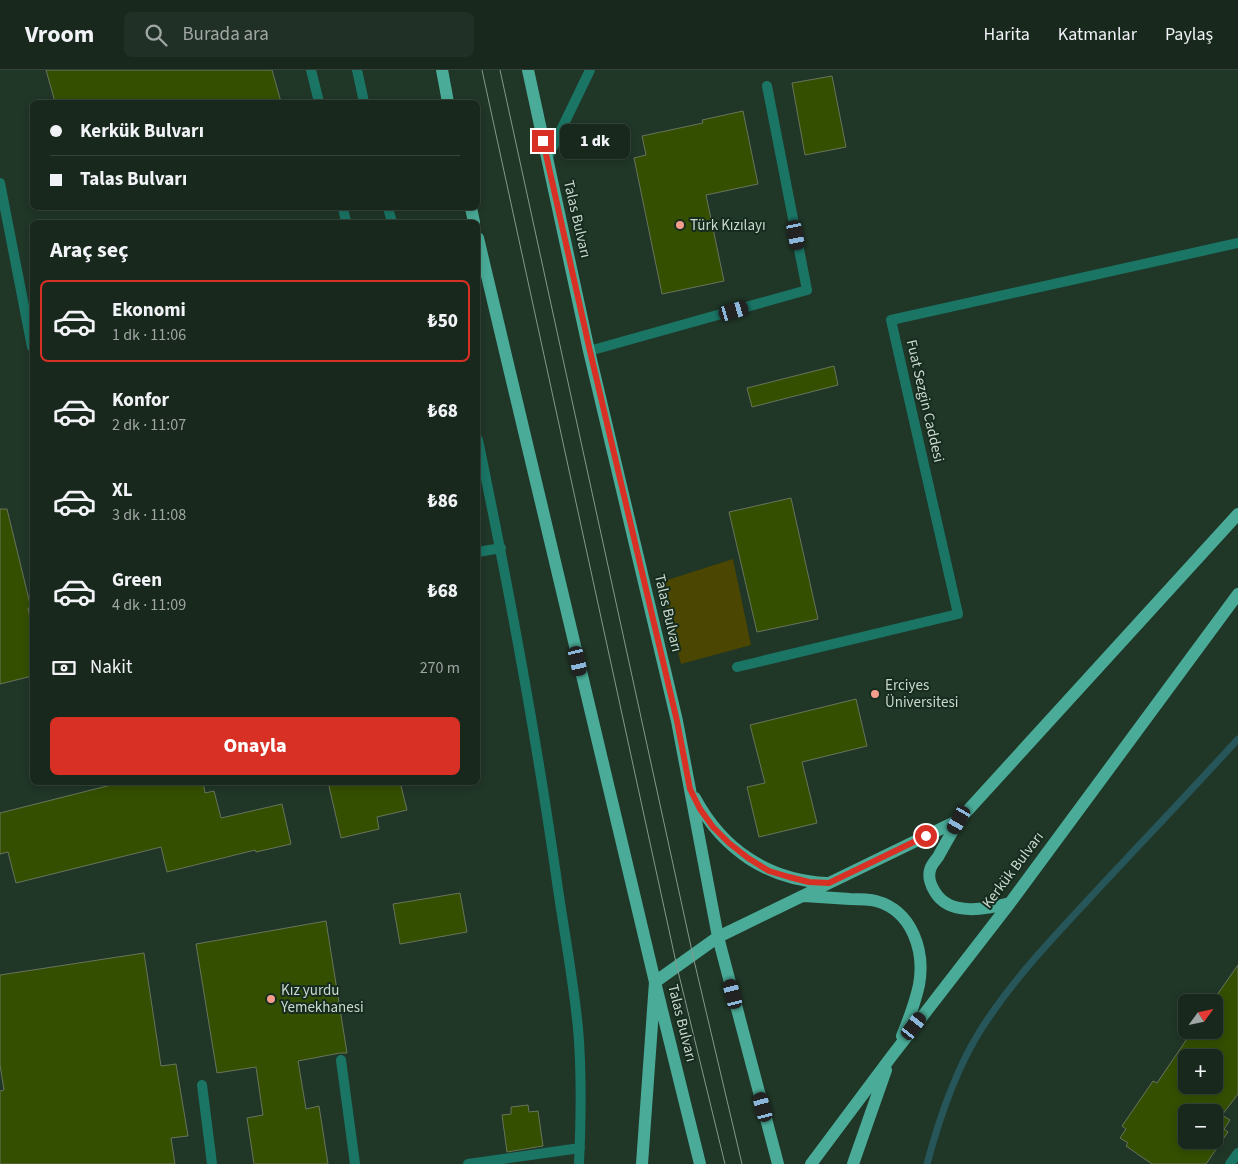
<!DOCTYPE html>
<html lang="tr">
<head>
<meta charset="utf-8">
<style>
  body { margin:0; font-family:"Source Sans 3",sans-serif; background:#213026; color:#f1f3f6; height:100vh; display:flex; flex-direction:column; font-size:19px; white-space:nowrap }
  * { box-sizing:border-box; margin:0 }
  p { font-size:16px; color:#9fa6a4 }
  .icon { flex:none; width:28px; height:28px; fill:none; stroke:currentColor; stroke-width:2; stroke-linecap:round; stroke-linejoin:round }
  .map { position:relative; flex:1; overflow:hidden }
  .side { position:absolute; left:30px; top:150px; width:450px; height:565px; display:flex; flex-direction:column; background:#18281d; border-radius:8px; box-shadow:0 2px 8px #0003,0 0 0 1px #36443b }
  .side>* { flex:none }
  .top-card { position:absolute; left:30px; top:30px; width:450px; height:110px; border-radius:8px; box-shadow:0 2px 8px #0003,0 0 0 1px #36443b; display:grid; align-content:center; height:110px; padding:0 20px; background:#18281d }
  .needle { width:32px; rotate:57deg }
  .tools { position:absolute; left:1178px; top:924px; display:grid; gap:10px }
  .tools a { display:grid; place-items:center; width:45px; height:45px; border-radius:8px; background:#18281d; box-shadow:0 2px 8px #0003,0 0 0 1px #36443b; font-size:25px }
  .end { position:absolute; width:22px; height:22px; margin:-11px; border:6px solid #d93025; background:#fff; box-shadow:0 0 0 2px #fff }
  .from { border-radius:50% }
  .bubble { position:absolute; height:35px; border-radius:8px; background:#18281d; box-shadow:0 2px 8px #0003,0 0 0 1px #36443b; font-size:16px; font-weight:800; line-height:35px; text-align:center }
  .car { position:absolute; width:15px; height:30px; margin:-15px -8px; border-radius:6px; box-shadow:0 0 4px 1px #0007; background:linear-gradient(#222 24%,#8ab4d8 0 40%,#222 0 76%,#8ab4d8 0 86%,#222 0) }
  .top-card b { display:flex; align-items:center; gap:18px; height:48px; font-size:19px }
  .top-card b+b { border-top:1px solid #36443b }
  .top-card i { width:12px; height:12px; background:#f1f3f6 }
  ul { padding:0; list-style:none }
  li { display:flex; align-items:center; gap:15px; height:82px; margin:0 10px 8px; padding:0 10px; border:2px solid transparent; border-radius:8px }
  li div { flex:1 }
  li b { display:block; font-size:19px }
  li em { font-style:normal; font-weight:800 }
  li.on { border-color:#d93025 }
  li>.icon { width:45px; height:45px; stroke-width:1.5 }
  h2 { padding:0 20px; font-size:22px; line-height:60px }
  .pay { display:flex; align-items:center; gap:12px; height:55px; padding:0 20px; font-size:19px }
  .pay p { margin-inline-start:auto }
  .cta { display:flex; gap:10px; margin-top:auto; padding:10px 20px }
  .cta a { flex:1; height:58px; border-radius:8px; background:#d93025; color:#fff; font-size:20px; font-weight:800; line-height:58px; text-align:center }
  header { display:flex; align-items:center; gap:30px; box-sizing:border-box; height:70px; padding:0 25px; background:#18281d; border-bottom:1px solid #36443b }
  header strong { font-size:24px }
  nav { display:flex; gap:28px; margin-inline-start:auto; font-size:18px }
  .search { width:350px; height:45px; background:#213026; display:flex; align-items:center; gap:12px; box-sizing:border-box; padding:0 18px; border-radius:8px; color:#9fa6a4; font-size:19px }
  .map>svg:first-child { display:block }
  .green { fill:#4b4601 }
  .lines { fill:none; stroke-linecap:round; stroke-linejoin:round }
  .stream { stroke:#26565a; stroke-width:7 }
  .building { fill:#344f00; stroke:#68745c; fill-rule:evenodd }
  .minor { stroke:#1a7565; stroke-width:10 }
  .primary { stroke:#4aac98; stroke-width:12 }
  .tram { stroke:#86978b; stroke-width:1 }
  .route { stroke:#d93025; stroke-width:6 }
  .poi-dot { fill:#f59d8d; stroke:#162c1e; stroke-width:2 }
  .labels { text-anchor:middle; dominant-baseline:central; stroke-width:4; stroke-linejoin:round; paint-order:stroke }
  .street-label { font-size:15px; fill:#cbd8ce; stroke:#162c1e }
  .poi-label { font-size:15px; fill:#cbd8ce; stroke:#162c1e; text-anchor:start }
</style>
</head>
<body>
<header>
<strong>Vroom</strong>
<div class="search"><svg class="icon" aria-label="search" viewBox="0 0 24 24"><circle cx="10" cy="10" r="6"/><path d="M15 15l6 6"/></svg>Burada ara</div>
<nav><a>Harita</a><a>Katmanlar</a><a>Paylaş</a></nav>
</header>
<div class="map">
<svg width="1238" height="1094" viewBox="0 0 1238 1094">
  <rect width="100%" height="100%" fill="#203627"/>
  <path class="green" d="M733 489 751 575 681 594 661 512Z"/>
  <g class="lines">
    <path class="stream" d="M927 1094C939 1049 955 1001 980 961 1010 913 1050 871 1088 830 1138 776 1189 723 1238 669"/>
  </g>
  <path class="building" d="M46 0H272L281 32H55Z
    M832 6 846 77 805 85 792 13Z
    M743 41 758 114 706 125 724 211 662 224 634 88 646 85 642 66 703 53 702 50Z
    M834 296 838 315 752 337 747 318Z
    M791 428 818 549 757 562 729 442Z
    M0 439H7L31 538H28L32 557V606L0 614Z
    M856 629 867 676 802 692 817 753 759 767 747 717 765 713 750 655Z
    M123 712H203L205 723 214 721 221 748 282 734 291 774 256 782 255 780 167 802 161 777 16 813 8 782 0 784V743Z
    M328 712H400L407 740 377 747 379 759 341 768Z
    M460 823 467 862 400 874 393 834Z
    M326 851 347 983H340L298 991 306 1039 319 1036 328 1094H254L247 1048 263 1045 256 997 217 1003 196 874Z
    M144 883 161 996 176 994 188 1066 171 1068 175 1094H0V1021L4 1020 0 995V905Z
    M1238 895V1024L1222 1045 1230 1050 1224 1059 1228 1062 1206 1094H1152L1126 1076 1128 1073 1120 1068 1126 1059 1122 1056 1153 1011 1157 1013 1193 960H1214V932H1212ZM1186 988H1214V1015H1186ZM1186 1042H1214V1070H1186Z
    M528 1035 529 1042 538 1041 543 1076 507 1082 502 1045 511 1044V1037Z"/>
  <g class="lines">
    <path class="minor" d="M311 0 319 32
      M357 0 364 32
      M547 89 590 0
      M0 113 32 277
      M343 138 346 152
      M388 138 392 152
      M589 281 807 220 767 16
      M478 370C508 514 535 659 556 805 563 856 573 907 578 958 582 1003 581 1049 579 1094
      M478 482 501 478
      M737 597 958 544 891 250 1238 173
      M341 990 355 1094
      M202 1015 212 1094
      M468 1094 580 1078
      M1230 1094 1238 1083"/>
    <path class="primary" d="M442 0 448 32
      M528 0 589 281 677 651 718 867 778 1094
      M471 138 474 152
      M478 168 655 912 700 1094
      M695 728C723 780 768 810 827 813
      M959 750C952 762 945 774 938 787 935 791 931 795 930 800 928 807 931 816 935 822 950 847 987 839 1010 833
      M804 826C819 827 834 828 850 829 858 829 868 829 876 831 913 841 925 882 919 915 915 933 909 949 902 966
      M642 1094 655 912 718 867 959 750 1238 444
      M811 1094 891 987 1010 833 1238 524
      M853 1094 886 1000"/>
    <path class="tram" d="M482 0 677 897 725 1094
      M500 0 693 886 742 1094"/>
  </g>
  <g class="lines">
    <path class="route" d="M543 71 590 281 677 651 690 719 700 739 713 757 729 773 748 788 769 801 789 807 809 812 829 813 926 766"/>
  </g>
  <g class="poi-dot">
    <circle cx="680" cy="155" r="5"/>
    <circle cx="875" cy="624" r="5"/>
    <circle cx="271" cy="929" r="5"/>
  </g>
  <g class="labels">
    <g class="street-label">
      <text transform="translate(577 149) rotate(77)">Talas Bulvarı</text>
      <text transform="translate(925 331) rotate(77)">Fuat Sezgin Caddesi</text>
      <text transform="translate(668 543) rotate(77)">Talas Bulvarı</text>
      <text transform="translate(1013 800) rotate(-53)">Kerkük Bulvarı</text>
      <text transform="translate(682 953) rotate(76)">Talas Bulvarı</text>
    </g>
    <g class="poi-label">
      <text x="690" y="155">Türk Kızılayı</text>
      <text x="885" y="615">Erciyes<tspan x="885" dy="17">Üniversitesi</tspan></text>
      <text x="281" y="920">Kız yurdu<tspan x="281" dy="17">Yemekhanesi</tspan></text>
    </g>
  </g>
</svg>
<div class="tools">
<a><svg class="needle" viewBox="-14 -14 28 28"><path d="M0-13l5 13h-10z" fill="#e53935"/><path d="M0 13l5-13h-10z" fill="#9fa6a4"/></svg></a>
<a>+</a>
<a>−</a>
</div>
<i class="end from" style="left:926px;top:766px"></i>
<i class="end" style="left:543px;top:71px"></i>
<div class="bubble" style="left:560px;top:54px;width:70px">1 dk</div>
<i class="car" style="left:796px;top:165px;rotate:169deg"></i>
<i class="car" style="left:734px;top:241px;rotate:74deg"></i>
<i class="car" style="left:578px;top:591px;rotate:167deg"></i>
<i class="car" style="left:959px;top:750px;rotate:210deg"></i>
<i class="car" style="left:733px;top:924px;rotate:346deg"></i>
<i class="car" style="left:914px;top:956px;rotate:37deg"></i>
<i class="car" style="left:763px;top:1037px;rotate:345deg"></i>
<div class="top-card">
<b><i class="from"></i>Kerkük Bulvarı</b>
<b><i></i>Talas Bulvarı</b>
</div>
<section class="side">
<h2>Araç seç</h2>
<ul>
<li class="on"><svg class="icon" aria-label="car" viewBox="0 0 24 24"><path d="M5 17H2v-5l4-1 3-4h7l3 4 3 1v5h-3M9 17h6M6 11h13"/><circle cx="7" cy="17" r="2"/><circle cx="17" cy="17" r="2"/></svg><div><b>Ekonomi</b><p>1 dk · 11:06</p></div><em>₺50</em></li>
<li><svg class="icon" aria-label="car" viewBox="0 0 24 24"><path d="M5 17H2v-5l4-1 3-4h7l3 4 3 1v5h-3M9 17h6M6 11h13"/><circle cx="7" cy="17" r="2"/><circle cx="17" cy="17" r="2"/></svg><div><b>Konfor</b><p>2 dk · 11:07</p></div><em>₺68</em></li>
<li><svg class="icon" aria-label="car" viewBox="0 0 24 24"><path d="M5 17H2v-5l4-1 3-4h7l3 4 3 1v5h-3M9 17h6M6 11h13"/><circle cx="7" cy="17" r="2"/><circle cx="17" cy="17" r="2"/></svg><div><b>XL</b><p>3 dk · 11:08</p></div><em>₺86</em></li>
<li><svg class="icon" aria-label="car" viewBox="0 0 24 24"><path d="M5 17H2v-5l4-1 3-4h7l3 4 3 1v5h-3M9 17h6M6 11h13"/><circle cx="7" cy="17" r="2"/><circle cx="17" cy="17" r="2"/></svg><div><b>Green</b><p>4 dk · 11:09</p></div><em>₺68</em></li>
</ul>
<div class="pay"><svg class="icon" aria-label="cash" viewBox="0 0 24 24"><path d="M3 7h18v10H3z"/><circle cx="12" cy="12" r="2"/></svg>Nakit<p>270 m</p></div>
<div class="cta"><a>Onayla</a></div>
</section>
</div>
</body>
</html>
